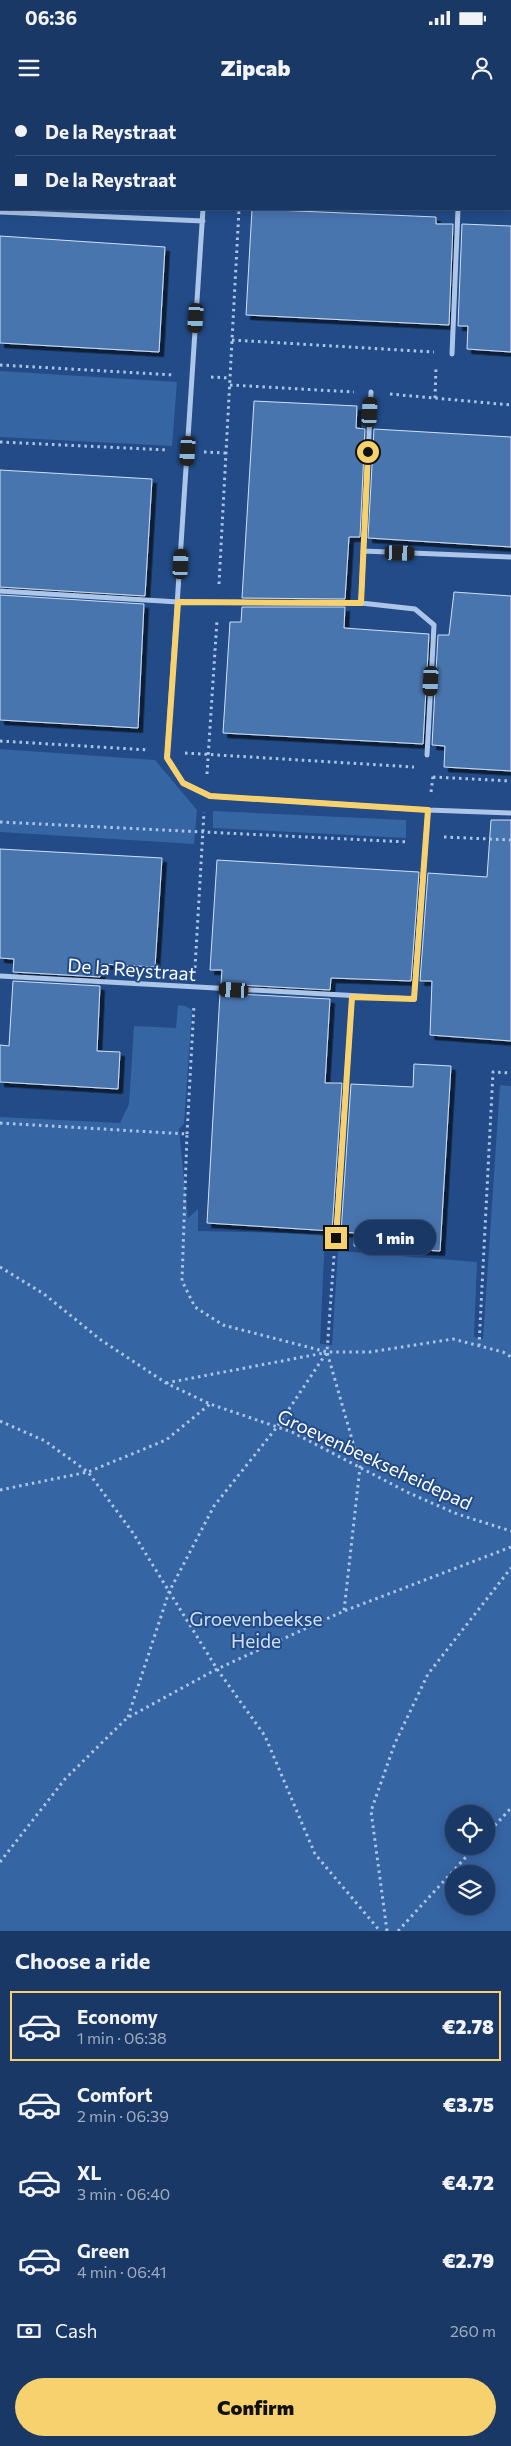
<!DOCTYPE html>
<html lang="en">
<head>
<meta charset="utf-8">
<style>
  body { margin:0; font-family:Commissioner,sans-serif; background:#27436e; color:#f1f3f6; height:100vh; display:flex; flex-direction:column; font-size:19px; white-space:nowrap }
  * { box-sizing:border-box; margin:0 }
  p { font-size:16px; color:#9facbf }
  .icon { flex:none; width:28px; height:28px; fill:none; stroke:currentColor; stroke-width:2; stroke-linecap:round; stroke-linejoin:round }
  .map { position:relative; height:1831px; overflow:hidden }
  .sheet { display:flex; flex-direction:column; background:#1a3865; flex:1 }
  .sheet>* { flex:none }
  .top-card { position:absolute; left:0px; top:0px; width:511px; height:110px; box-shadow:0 2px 12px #0003,0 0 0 1px #385279; display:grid; align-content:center; height:110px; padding:0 15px; background:#1a3865 }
  .buttons { position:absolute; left:445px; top:1705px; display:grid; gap:10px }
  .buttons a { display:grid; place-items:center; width:50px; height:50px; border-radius:50%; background:#1a3865; box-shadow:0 2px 12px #0003,0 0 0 1px #385279; font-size:25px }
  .end { position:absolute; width:22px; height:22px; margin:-11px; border:6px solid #f6d16e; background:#111; box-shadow:0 0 0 2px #111 }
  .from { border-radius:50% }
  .bubble { position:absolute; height:35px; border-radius:18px; background:#1a3865; box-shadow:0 2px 12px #0003,0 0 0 1px #385279; font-size:16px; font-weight:800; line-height:35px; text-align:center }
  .car { position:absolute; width:15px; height:30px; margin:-15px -8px; border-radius:6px; box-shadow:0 0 4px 1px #0007; background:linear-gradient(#222 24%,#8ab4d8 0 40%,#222 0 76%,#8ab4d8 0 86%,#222 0) }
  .top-card b { display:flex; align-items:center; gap:18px; height:48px; font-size:19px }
  .top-card b+b { border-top:1px solid #385279 }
  .top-card i { width:12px; height:12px; background:#f1f3f6 }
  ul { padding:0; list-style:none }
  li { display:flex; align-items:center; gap:15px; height:70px; margin:0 10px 8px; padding:0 5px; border:2px solid transparent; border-radius:0px }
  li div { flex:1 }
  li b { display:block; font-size:19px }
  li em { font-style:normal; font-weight:800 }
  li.current { border-color:#f6d16e }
  li>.icon { width:45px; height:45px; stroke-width:1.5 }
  h2 { padding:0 15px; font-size:22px; line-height:60px }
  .pay { display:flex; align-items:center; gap:12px; height:55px; padding:0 15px; font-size:19px }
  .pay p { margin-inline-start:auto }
  .button { display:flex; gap:10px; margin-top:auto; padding:10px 15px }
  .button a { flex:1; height:58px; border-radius:30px; background:#f6d16e; color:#111; font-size:20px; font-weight:800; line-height:58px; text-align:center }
  .status { display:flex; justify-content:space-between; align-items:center; height:35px; padding:0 25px; background:#1a3865; direction:ltr }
  .status svg { height:14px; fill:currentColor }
  header { display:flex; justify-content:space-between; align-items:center; height:65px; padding:0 15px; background:#1a3865; font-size:22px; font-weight:800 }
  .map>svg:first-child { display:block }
  .green { fill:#3665a4; fill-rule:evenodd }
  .building { fill:#4a75af; stroke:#d0e1f7; filter:url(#shadow) }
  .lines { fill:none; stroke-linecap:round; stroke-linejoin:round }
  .path { stroke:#acc6e9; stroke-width:3; stroke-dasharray:2.5 4; stroke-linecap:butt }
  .minor { stroke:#acc6e9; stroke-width:5 }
  .route { stroke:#f6d16e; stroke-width:6 }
  .labels { text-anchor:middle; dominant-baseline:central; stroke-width:4; stroke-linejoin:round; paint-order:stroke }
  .street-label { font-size:19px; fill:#fff; stroke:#224b87 }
  .park-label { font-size:19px; fill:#d0e1f7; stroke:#224b87 }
</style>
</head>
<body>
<div class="status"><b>06:36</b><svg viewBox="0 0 49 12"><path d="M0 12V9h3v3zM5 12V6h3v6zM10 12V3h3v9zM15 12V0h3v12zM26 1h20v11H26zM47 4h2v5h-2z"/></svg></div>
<header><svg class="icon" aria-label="menu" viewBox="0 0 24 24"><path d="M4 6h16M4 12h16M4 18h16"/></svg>Zipcab<svg class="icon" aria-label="person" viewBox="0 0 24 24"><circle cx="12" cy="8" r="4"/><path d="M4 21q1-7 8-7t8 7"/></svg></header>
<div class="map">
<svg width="511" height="1831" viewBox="0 0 511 1831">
  <defs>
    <filter id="shadow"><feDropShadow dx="4.5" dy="4.5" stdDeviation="0" flood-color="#0009"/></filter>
  </defs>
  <rect width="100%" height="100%" fill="#224b87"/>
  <path class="green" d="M0 271 177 282 172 346 0 337Z
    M0 649 155 660 197 710 194 744 0 732Z
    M213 711 406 720V738L213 728Z
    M178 905 185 906 192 910 184 1024 179 1029 188 1118 198 1109V1131L325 1134 320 1244 332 1245 338 1151 477 1162 474 1237 483 1239 500 985 511 986V1831H0V1017L120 1023 129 1004 134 926 176 928ZM454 1714H486V1746H454ZM454 1774H486V1806H454Z"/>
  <path class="building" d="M252 109 436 117V124H453L449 225 246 215Z
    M462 124 511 126V252L467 249 468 226H458Z
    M0 136 165 147 159 252 0 243Z
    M254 301 357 306 356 328 365 329 360 437H349L345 499 242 498Z
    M374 329 511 337V447L368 438Z
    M0 370 152 379 145 496 0 487Z
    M454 492 511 496V671L444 667 445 646 432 645 438 535H449Z
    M0 495 144 504 138 628 0 620Z
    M242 507H345L344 528 429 534 423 644 223 633 230 522H241Z
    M491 720H511V941L430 935 432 881H420L428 773 487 777Z
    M0 749 162 758 155 867 101 864 100 877 13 872 14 859 0 858Z
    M217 760 419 772 411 881 331 878 330 890 221 884 222 870H210Z
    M13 881 100 886 97 951 120 952 118 989 0 982V945L9 946Z
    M220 893 330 899 325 983H342L332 1131 207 1123Z
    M414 964 451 966 440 1151 354 1146 355 1133 341 1132 351 984 413 987Z"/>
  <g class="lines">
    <path class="path" d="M245 1V0
      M232 240 434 252
      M0 265 175 275
      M211 277 230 278
      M230 285 354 292
      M390 294 511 305
      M435 298 436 266
      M0 342 168 350
      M204 352 226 353
      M219 484 239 109
      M0 641 149 650
      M185 653 414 667
      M207 674 217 520
      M433 677 511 681
      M431 692 433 676
      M0 722 408 742
      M444 737 511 740
      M195 868 204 712
      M0 1023 187 1034 182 1181 195 1207 223 1225 327 1252H370L453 1239 503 1252 511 1257
      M187 1034 194 905
      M334 1156 327 1252 360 1367 344 1511
      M0 1167 44 1194 101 1240 166 1283 210 1304 292 1332 407 1392 457 1414 511 1431
      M479 1246 493 972 511 973
      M166 1283 324 1253
      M0 1321 45 1341 88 1372 133 1433 217 1569 265 1636 315 1754 380 1831
      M0 1390 88 1372 166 1340 210 1304
      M128 1617 169 1492 214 1406 277 1327 327 1252
      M486 1735 511 1708
      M0 1762 65 1679 127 1618 217 1569 344 1511 511 1447
      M387 1831 371 1711 395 1643 428 1574 511 1468
      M398 1831 476 1746"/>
    <path class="minor" d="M205 1V0
      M399 1V0
      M510 44H511
      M203 109 167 658 183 683 210 696 428 710 511 713
      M0 112 203 121
      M452 254 458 109
      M363 451 511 457
      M0 491 178 502 361 503 415 509 434 525 427 655
      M361 503 371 292
      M0 876 414 899 428 710
      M336 1138 352 897"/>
  </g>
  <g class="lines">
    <path class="route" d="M336 1138 352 897 414 899 428 710 210 696 183 683 167 658 178 502 361 503 368 352"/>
  </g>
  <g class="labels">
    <g class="street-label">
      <text transform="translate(132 869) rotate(4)">De la Reystraat</text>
      <text transform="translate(375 1359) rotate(25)">Groevenbeekseheidepad</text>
    </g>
    <g class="park-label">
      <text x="256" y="1518">Groevenbeekse<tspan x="256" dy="22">Heide</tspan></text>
    </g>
  </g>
</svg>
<div class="buttons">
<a><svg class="icon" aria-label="locate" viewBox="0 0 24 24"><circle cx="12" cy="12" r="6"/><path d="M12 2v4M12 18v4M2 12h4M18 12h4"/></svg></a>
<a><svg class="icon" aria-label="layers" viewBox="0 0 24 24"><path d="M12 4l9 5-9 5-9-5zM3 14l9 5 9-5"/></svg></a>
</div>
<i class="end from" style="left:368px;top:352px"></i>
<i class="end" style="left:336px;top:1138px"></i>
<div class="bubble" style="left:354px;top:1120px;width:82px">1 min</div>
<i class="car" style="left:196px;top:218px;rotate:184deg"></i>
<i class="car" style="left:370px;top:312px;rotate:3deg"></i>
<i class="car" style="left:188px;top:351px;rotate:184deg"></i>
<i class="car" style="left:400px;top:453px;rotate:92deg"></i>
<i class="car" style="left:181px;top:464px;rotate:3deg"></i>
<i class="car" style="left:431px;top:581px;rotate:183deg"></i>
<i class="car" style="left:234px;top:890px;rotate:273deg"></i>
<div class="top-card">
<b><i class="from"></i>De la Reystraat</b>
<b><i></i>De la Reystraat</b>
</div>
</div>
<section class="sheet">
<h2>Choose a ride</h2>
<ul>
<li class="current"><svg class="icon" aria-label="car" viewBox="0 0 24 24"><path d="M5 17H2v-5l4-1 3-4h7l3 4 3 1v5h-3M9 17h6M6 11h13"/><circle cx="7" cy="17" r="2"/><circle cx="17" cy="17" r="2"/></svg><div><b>Economy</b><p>1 min · 06:38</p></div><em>€2.78</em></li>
<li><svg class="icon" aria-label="car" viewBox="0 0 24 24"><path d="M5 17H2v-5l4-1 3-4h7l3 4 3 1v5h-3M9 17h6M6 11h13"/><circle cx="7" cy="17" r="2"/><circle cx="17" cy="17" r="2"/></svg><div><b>Comfort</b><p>2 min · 06:39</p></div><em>€3.75</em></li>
<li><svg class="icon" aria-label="car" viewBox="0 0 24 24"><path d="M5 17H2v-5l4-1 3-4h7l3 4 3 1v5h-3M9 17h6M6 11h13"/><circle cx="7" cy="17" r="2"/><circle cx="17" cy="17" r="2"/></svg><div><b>XL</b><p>3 min · 06:40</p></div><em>€4.72</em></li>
<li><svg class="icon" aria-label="car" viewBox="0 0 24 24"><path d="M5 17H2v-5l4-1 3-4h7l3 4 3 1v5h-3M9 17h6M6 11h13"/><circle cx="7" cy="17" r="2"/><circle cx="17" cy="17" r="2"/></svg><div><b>Green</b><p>4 min · 06:41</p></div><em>€2.79</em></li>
</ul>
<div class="pay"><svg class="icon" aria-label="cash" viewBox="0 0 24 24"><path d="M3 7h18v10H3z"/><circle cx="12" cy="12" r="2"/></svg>Cash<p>260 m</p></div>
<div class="button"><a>Confirm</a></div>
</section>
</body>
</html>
